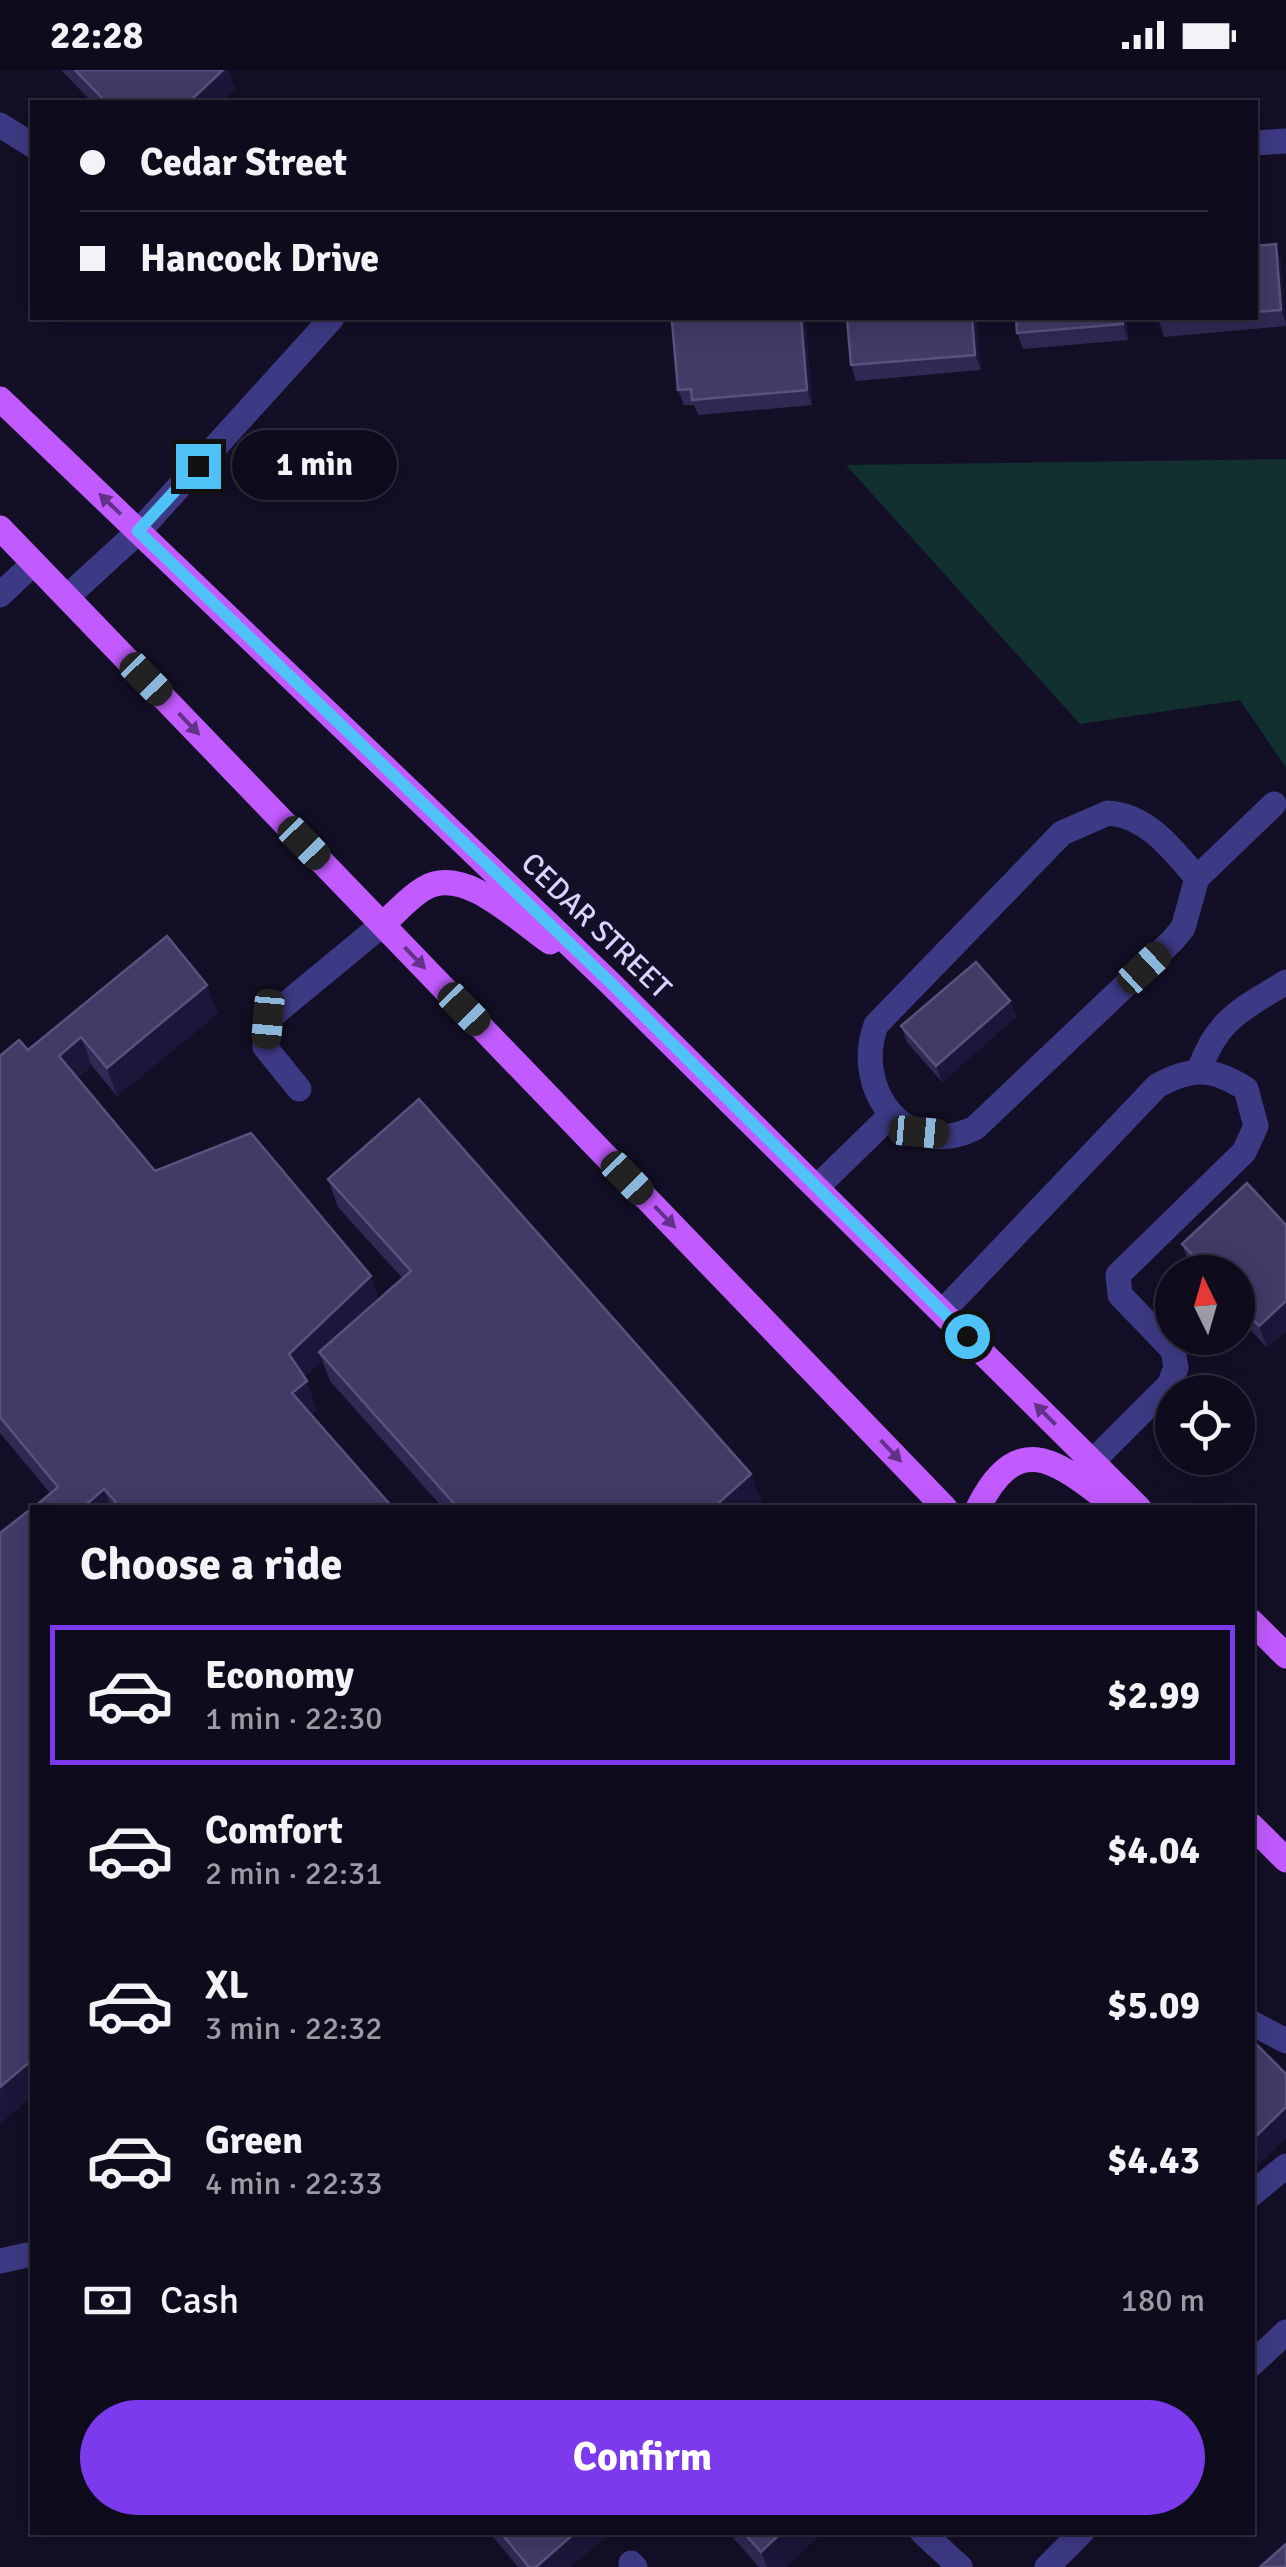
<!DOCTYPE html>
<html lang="en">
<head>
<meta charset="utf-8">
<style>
  body { margin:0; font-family:Signika,sans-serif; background:#171425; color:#f1f3f6; height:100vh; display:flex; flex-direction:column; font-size:38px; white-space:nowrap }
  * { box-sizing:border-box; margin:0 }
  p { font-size:32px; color:#9b9ba3 }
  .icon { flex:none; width:55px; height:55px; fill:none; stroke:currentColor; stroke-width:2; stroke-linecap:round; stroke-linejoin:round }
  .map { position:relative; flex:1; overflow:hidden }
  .side { position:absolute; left:30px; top:1435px; width:1225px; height:1030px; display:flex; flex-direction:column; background:#0e0b1c; border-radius:0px; box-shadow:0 5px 25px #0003,0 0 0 2px #2e2b3b }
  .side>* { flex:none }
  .top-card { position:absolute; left:30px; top:30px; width:1228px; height:220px; border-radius:0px; box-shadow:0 5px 25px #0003,0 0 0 2px #2e2b3b; display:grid; align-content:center; height:220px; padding:0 50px; background:#0e0b1c }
  .needle { width:65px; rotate:355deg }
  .controls { position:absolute; left:1155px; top:1185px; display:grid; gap:20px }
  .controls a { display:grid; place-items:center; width:100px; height:100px; border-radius:50%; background:#0e0b1c; box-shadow:0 5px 25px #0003,0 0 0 2px #2e2b3b; font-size:50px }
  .end { position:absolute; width:45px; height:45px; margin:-22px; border:12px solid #4fc3f7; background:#111; box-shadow:0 0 0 5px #111 }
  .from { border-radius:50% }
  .bubble { position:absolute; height:70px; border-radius:35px; background:#0e0b1c; box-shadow:0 5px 25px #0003,0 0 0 2px #2e2b3b; font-size:32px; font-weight:700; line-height:70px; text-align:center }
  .car { position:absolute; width:30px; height:60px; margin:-30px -15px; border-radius:12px; box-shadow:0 0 8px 2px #0007; background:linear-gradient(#222 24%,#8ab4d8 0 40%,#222 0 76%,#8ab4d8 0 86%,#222 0) }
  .top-card b { display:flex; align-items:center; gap:35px; height:95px; font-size:38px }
  .top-card b+b { border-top:2px solid #2e2b3b }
  .top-card i { width:25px; height:25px; background:#f1f3f6 }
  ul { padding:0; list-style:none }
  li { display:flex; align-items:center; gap:30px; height:140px; margin:0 20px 15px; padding:0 30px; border:5px solid transparent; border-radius:0px }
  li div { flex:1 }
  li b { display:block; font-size:38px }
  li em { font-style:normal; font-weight:700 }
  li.active { border-color:#7c3aed }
  li>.icon { width:90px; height:90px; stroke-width:1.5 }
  h2 { padding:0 50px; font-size:45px; line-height:120px }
  .pay { display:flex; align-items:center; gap:25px; height:110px; padding:0 50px; font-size:38px }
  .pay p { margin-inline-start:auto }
  .primary-button { display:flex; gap:20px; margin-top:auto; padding:20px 50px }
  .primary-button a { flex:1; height:115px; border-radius:60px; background:#7c3aed; color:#fff; font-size:40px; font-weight:700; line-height:115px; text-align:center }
  .status { display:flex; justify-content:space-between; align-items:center; height:70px; padding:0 50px; background:#0e0b1c; direction:ltr }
  .status svg { height:28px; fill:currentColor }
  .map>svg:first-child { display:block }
  .green { fill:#12302f }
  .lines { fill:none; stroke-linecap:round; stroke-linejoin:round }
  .minor { stroke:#3d3a85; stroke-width:25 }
  .major { stroke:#c25bff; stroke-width:25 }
  .wall { fill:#312854 }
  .shaded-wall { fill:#1d163a }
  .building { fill:#433a66; stroke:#5a527e; stroke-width:2.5 }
  .oneway { fill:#623188 }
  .route { stroke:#4fc3f7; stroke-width:12 }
  .labels { text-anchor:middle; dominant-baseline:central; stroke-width:8; stroke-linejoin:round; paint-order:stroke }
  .street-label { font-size:30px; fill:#d9d4ff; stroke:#130f26 }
</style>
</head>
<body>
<div class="status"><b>22:28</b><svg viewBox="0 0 49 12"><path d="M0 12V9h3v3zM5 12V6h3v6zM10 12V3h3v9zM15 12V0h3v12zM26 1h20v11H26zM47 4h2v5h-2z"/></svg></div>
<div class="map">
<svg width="1286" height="2497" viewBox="0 0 1286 2497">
  <rect width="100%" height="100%" fill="#130f26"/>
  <path class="green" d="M1286 389V698L1240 630 1080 654 846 395Z"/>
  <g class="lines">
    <path class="minor" d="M0 55 32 75
      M1255 73 1286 71
      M0 525 34 493
      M67 527 139 461 332 248
      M1108 743C1147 745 1173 780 1197 808L1183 858 1172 871 975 1058C906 1092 852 1019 876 955L1062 763Z
      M1197 808 1274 734
      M1200 998C1218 948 1243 939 1286 912
      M299 1019 265 977 268 949 383 854
      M817 1117 891 1045
      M942 1242 1157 1016C1192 997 1212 997 1246 1019L1256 1056 1244 1082 1118 1205 1120 1225 1173 1280 1176 1298 1169 1315 1093 1391
      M1252 1953 1286 1971
      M1252 2124 1286 2096
      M0 2191 32 2184
      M1252 2294 1286 2262
      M922 2462 960 2497
      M631 2493 635 2497
      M1047 2497 1082 2462"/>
    <path class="major" d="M0 329 611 914 1139 1438
      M0 458 945 1438
      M383 854C396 843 410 826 425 818 464 795 519 851 550 872
      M978 1438C1020 1353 1062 1397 1118 1438
      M1252 1552 1286 1586
      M1252 1756 1286 1790"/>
  </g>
  <path class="wall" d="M61 0H228L235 19 221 32H92Z
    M1255 176 1281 190 1286 256 1164 267 1158 248H1255Z
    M686 248H802L806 259 812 335 698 345 694 335H684L678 320Z
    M976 248 981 300 856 311 851 295Z
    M1126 248 1128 270 1023 279 1017 263Z
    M167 866 218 943 117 1026 92 996 77 1008 155 1101 379 1230 403 1209 338 1137 328 1109 762 1432 755 1438H443L330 1311 322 1290 304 1307 317 1340 311 1345 393 1438H33L50 1423 0 1363V986L28 980Z
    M1010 931 1016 947 942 1012 907 972 901 956Z
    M1286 1155V1261L1267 1278 1238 1246V1202H1196L1190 1196 1182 1174Z
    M489 2462H611L570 2497H518Z
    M728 2462H823L786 2497H759Z"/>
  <path class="shaded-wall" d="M223 0H228L235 19 221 32H189Z
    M1276 174 1281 190 1286 253 1281 240Z
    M801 248 806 259 812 335 807 320Z
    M972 248H976L981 300 975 285Z
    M1122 248H1126L1128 270 1123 254Z
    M207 915 218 943 117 1026 107 998Z
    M1010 931 1016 947 942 1012 936 996Z
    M81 967 92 996 70 1014 59 986Z
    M371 1206 381 1235 319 1282 322 1290 300 1312 289 1284Z
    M1286 1231V1261L1267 1278 1259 1256Z
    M307 1311 317 1340 302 1351 292 1323Z
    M751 1404 762 1432 755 1438H713Z
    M104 1419 111 1438H82Z
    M32 1990V2027L0 2054V2017Z
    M1286 2037V2068L1252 2101V2070Z
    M576 2462H611L570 2497H536Z
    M782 2462H823L786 2497H767L761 2482Z"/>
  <path class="building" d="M75 0H223L189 32H106Z
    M1276 174 1281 240 1255 242V176Z
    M686 248H801L807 320 692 330 691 319 678 320 672 251 686 250Z
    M847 248H972L975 285 851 295Z
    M1016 248H1122L1123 254 1017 263Z
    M1158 248H1197L1158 251Z
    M167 866 207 915 107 998 81 967 59 986 155 1101 251 1063 371 1206 289 1284 307 1311 292 1323 393 1438H121L104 1419 82 1438H33L58 1417 0 1347V986L19 970 28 980Z
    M976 892 1010 931 936 996 901 956Z
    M419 1029 751 1404 713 1438H458L319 1282 411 1201 328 1109Z
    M1247 1113 1286 1155V1231L1259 1256 1238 1233V1202H1209L1182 1174Z
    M32 1438V1990L0 2017V1463Z
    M1252 1970 1286 2004V2037L1252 2070Z
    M500 2462H576L536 2497H529Z
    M743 2462H782L761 2482Z
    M1286 2474V2497H1260Z"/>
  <defs><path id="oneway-solid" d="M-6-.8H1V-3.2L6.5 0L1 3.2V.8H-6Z" transform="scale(2.5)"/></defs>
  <g class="oneway">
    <use href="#oneway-solid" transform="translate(110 434) rotate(-136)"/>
    <use href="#oneway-solid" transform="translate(189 654) rotate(46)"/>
    <use href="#oneway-solid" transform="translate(415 888) rotate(46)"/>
    <use href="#oneway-solid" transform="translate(665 1147) rotate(46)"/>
    <use href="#oneway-solid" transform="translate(1045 1344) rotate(-135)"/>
    <use href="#oneway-solid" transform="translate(891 1381) rotate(46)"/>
  </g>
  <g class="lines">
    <path class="route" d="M198 396 138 461 612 914 967 1266"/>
  </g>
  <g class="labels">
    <g class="street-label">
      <text transform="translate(596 856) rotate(44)">CEDAR STREET</text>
    </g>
  </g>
</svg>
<div class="controls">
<a><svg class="needle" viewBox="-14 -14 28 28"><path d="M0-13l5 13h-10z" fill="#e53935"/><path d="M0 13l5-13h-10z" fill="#9b9ba3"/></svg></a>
<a><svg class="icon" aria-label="locate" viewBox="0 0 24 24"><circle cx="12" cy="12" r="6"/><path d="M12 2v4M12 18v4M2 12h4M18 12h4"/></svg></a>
</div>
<i class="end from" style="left:967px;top:1266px"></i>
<i class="end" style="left:198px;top:396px"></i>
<div class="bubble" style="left:232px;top:360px;width:165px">1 min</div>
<i class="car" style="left:146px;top:609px;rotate:136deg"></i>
<i class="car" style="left:304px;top:773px;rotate:136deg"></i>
<i class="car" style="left:1144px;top:898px;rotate:47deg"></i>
<i class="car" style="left:464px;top:939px;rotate:136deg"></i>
<i class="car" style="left:268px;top:949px;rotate:185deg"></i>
<i class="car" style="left:919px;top:1062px;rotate:95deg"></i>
<i class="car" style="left:627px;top:1108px;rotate:136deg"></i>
<div class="top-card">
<b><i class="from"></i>Cedar Street</b>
<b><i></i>Hancock Drive</b>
</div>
<section class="side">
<h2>Choose a ride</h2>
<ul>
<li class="active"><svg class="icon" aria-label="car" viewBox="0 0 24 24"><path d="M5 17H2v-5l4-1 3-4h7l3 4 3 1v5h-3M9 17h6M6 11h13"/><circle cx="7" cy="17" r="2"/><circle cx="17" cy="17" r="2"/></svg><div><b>Economy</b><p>1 min · 22:30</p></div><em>$2.99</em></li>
<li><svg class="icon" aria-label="car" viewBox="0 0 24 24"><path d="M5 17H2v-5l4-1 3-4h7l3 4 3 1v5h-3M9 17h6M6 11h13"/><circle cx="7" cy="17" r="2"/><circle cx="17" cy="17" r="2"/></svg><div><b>Comfort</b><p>2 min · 22:31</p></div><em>$4.04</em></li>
<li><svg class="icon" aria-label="car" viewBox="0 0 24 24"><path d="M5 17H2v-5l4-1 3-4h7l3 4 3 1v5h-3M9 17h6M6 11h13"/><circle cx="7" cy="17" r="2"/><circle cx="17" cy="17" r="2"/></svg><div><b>XL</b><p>3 min · 22:32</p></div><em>$5.09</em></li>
<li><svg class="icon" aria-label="car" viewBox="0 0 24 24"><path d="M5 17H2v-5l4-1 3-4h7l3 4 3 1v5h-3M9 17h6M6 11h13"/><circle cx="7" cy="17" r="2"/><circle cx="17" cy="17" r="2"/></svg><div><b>Green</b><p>4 min · 22:33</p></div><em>$4.43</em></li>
</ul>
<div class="pay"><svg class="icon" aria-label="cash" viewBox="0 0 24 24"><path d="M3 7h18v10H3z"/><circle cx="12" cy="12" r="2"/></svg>Cash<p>180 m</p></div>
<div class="primary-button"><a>Confirm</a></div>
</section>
</div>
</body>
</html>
